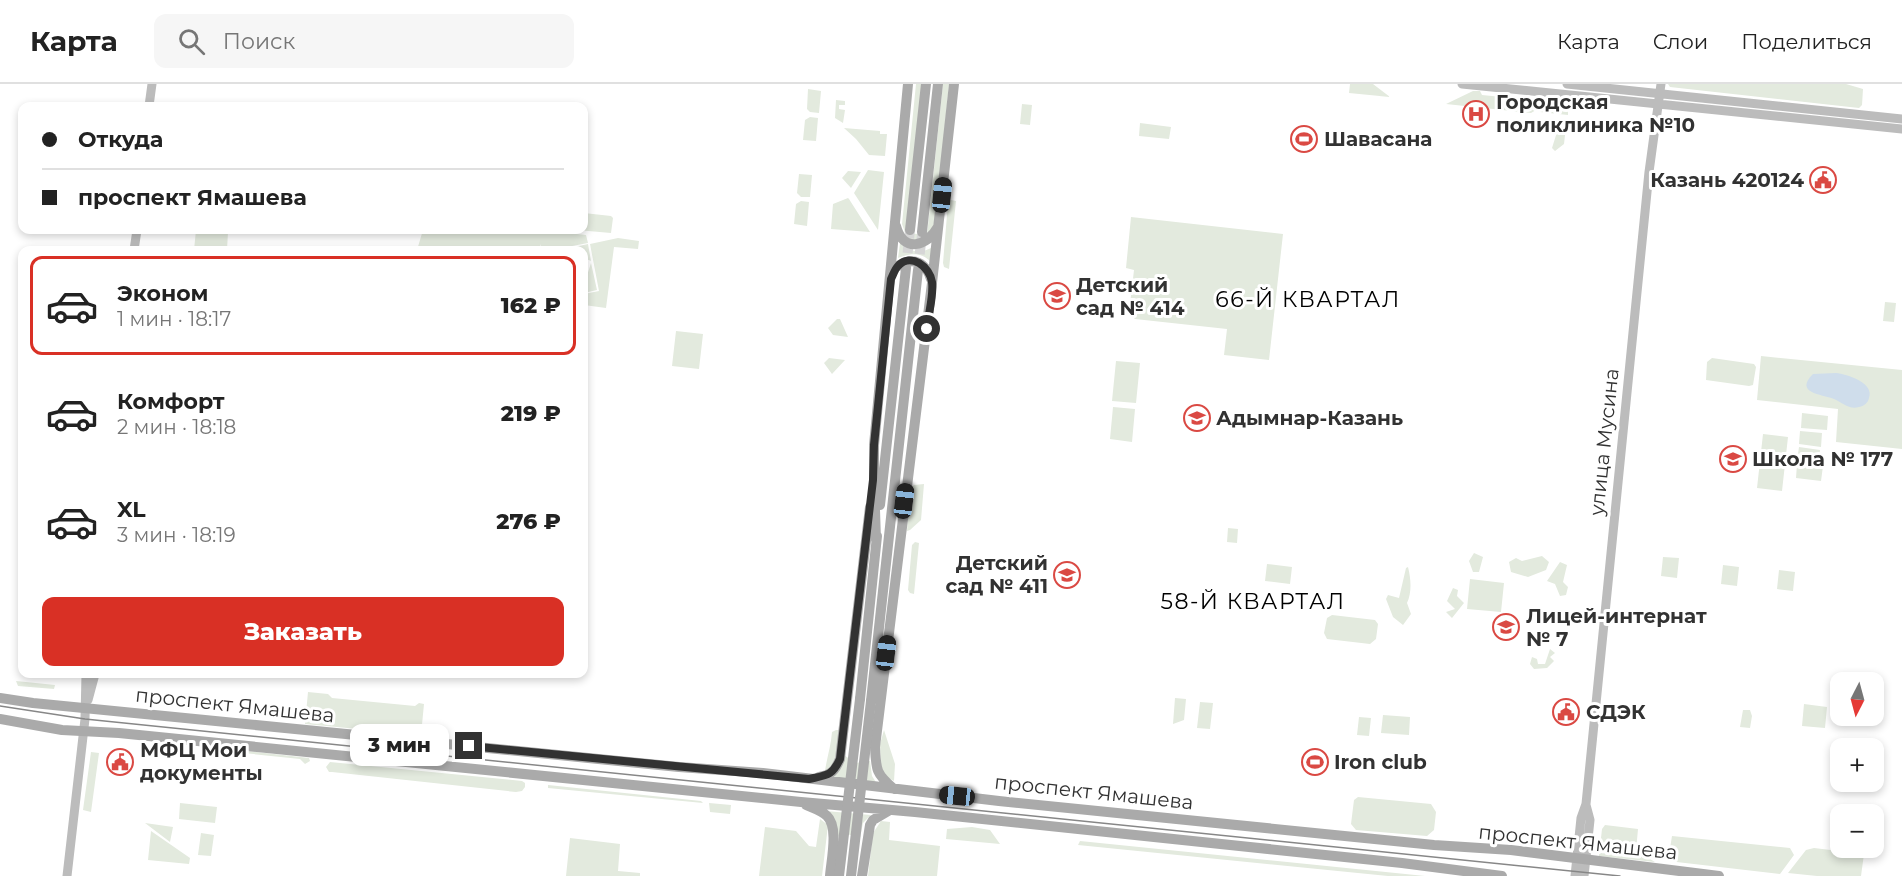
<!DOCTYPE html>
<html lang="ru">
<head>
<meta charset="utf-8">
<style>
  body { margin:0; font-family:Montserrat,sans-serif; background:#f6f6f6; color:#222; height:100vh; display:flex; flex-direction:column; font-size:22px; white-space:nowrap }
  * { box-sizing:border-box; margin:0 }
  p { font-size:20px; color:#767676 }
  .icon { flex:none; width:33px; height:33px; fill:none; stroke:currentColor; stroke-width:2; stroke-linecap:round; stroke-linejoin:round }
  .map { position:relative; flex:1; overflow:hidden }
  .sheet { position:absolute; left:18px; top:162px; width:570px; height:432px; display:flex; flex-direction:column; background:#fff; border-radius:12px; box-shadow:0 3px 9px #0003 }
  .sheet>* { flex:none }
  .hud { position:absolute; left:18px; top:18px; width:570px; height:132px; border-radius:12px; box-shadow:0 3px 9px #0003; display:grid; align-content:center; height:132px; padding:0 24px; background:#fff }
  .needle { width:39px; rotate:186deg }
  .fabs { position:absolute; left:1830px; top:588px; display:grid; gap:12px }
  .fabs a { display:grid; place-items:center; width:54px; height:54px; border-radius:12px; background:#fff; box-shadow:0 3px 9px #0003; font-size:30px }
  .end { position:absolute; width:27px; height:27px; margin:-14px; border:8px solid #323232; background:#fff; box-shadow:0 0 0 3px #fff }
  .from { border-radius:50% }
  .bubble { position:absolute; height:42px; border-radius:12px; background:#fff; box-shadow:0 3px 9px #0003; font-size:20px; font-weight:800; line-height:42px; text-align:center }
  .car { position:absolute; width:18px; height:36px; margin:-18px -9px; border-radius:8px; box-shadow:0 0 4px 2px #0007; background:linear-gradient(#222 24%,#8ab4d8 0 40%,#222 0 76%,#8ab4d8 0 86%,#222 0) }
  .hud b { display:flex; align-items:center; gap:21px; height:57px; font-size:22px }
  .hud b+b { border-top:2px solid #e0e0e0 }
  .hud i { width:15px; height:15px; background:#222 }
  ul { padding:10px 0 0; list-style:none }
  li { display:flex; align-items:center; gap:18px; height:99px; margin:0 12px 9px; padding:0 12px; border:3px solid transparent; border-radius:12px }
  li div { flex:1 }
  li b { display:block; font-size:22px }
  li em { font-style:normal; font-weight:800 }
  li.on { border-color:#d93025 }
  li>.icon { width:54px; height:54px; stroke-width:1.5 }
  .action { display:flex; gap:12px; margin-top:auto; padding:12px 24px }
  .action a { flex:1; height:69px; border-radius:12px; background:#d93025; color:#fff; font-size:24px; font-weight:800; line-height:69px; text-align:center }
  header { display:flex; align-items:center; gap:36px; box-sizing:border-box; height:84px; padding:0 30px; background:#fff; border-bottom:2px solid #e0e0e0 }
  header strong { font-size:28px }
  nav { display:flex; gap:33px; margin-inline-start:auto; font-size:21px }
  .search { width:420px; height:54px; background:#f6f6f6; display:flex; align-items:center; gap:15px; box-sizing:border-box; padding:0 21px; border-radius:12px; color:#767676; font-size:22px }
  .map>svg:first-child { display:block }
  .green { fill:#e3eade }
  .water { fill:#cfddeb }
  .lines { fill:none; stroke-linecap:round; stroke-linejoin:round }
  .primary-tunnel { stroke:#d6d6d6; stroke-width:10; stroke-dasharray:10 5; stroke-linecap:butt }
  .secondary { stroke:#bcbcbc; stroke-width:9 }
  .primary { stroke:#aaa; stroke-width:10 }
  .tram { stroke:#878787; stroke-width:1.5 }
  .primary-bridge { stroke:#aaa; stroke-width:10 }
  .route { stroke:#323232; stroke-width:8 }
  .labels { text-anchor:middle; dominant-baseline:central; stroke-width:6; stroke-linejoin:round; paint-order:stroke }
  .poi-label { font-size:20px; font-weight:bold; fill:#323232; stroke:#fff; text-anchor:start }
  .street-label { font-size:20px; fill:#323232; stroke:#fff }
  .quarter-label { font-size:22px; letter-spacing:1.5px; fill:#000; stroke:#fff }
</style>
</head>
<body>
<header>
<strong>Карта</strong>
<div class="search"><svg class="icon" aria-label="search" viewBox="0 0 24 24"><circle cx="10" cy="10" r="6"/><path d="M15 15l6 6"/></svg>Поиск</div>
<nav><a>Карта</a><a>Слои</a><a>Поделиться</a></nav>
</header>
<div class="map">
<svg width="1902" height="792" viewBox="0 0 1902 792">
  <rect width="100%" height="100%" fill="#fff"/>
  <path class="green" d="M916 0H924L908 149 927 151 943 0H949L935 144 929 154 912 156 906 151 902 140Z
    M1350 0H1373L1390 13 1349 9Z
    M1668 0H1846L1863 5 1862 21 1859 24 1670 3Z
    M808 5 821 7 819 29 810 28 807 25Z
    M1473 7H1480L1482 11 1502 13 1506 10 1508 14 1527 16 1531 13 1536 19V26L1531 29 1446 20Z
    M1547 15 1568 18V31L1540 28 1542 17Z
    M836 16 845 17V21H839V25L845 26 843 39 835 34Z
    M1022 20 1032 21 1030 41 1020 40Z
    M810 33 818 34 816 57 803 56 805 36Z
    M1567 34 1564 60 1555 67 1552 64 1557 48 1562 46 1561 39Z
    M1140 39 1171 43 1169 55 1139 52Z
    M844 44 880 47V50H887L885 72 869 71 856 55Z
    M868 86 884 88 878 146 854 109Z
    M848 87 861 88 851 104 842 94Z
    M799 90 812 91 810 113H801L797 109Z
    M848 114 849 115 870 148 831 145 833 120Z
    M951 116 956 117 949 185 944 183 943 179 948 119Z
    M801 117 809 118 807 142 794 140 796 120Z
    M584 129 611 132 613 134 611 149 577 146H584Z
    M1131 133 1283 150 1269 276 1224 271 1227 245 1135 235 1129 229 1134 186 1126 184Z
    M196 146 228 148 227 166H194Z
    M423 146H541L586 151 588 159 551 166H542L540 160V166H417Z
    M618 154 639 157 638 165 614 163 606 224 584 221V210L599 207 590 160Z
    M900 159C910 168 921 170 933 163L931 178C921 168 911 169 898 174Z
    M588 160 591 177 584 174V166H561Z
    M591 179 597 206 584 209V201Z
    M1885 218 1896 219 1894 238 1883 237Z
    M837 235H840L848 253 833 251 828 244Z
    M676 247 703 250 699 285 672 282Z
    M1761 272 1902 286V365L1836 358 1838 325 1757 316Z
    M829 274 845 276 832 290 824 279Z
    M1712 274 1754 280 1756 283 1753 301 1749 302 1706 296 1707 278Z
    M1116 277 1140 279 1136 319 1112 317Z
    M1113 323 1135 325 1132 358 1110 355Z
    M1802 329 1828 332 1827 346 1801 344Z
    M1800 347 1822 349 1821 363 1799 360Z
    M1763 350 1788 353 1782 407 1757 404Z
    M1799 363 1820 366 1819 379 1797 377Z
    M1797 380 1823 382 1821 397 1796 394Z
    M924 400 921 436 910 446 907 447 910 405 914 401Z
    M1228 444 1238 445 1237 459 1227 458Z
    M915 458 919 459 914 510 910 509 908 506 912 461Z
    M1474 469 1483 473 1479 488H1473L1469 477Z
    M1542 472 1549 478 1546 486 1528 493 1511 488 1509 478 1516 474 1522 477Z
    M1663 473 1679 474 1677 494 1661 492Z
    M1560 478 1567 481 1563 498 1568 503 1566 511 1560 512 1555 500 1547 497Z
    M1267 480 1292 483 1290 500 1265 497Z
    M1723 481 1739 483 1737 502 1721 500Z
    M1408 483C1411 495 1412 508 1407 519L1411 530 1403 541 1393 533 1386 515 1388 511 1399 514 1406 484Z
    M1779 486 1795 488 1793 507 1777 505Z
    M1470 495 1504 499 1501 528 1467 525Z
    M1453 504 1458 506 1457 512 1464 519 1452 534 1446 528 1455 525 1447 517Z
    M1332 531 1375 536 1378 540 1376 555 1370 560 1327 555 1324 549 1327 534Z
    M1550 565 1555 569 1550 573 1554 577 1547 584 1534 585 1530 580 1532 573 1537 575 1538 580H1545Z
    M16 597 55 601 54 605 18 602Z
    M308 608 328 610 332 614 415 622 419 619 424 620 421 651 305 640Z
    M1175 614 1186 615 1184 636 1173 640Z
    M1200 618 1213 619 1210 645 1197 644Z
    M1804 620 1827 623 1825 644 1802 642Z
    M1743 626H1750L1752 632 1750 644 1740 643Z
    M1383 631 1410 633 1409 651 1381 649Z
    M1359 633 1371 634 1369 652 1357 651Z
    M836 646H840L834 681 825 687C827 673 831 662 832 648Z
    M884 646 895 680 894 697 881 690 880 660Z
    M221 664 309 674 310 677 305 680 300 675 224 667 222 671 218 669V665Z
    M91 668 99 669 91 728 83 726Z
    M844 671 855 679 870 677 872 692 877 700 831 694Z
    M330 678 522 697 525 699V703L522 707 516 708 332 688H329L326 683Z
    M548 701 701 717 703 719 548 704Z
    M1358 713 1431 720 1436 728 1434 746 1427 752 1356 746 1351 740 1354 716Z
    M180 719 217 723 215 739 179 735Z
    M709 719 731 721 730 730 710 728Z
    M826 727 871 731 863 739 860 754 847 750 836 753Z
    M820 735 828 741 822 792H759L765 743 796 747 809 762 816 763Z
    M881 737 890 738 889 756 940 762 937 792H868L873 749Z
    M145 739 173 743 170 758Z
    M1605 741 1638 745 1636 767 1655 778 1599 772 1602 745Z
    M972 743 990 746 1000 760 946 755 947 745Z
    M151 747 190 774 189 780 148 776Z
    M201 749 214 751 211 772 198 771Z
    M1672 752 1790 764 1794 771 1780 790 1668 777Z
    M570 754 620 760 618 787 640 789V792H566Z
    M1080 757 1425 792H1388L1078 761Z
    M1814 764 1864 770 1861 792H1817L1788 789 1806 766Z"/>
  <path class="water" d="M1836 289C1847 290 1875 299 1869 314 1868 319 1864 322 1859 323 1849 326 1843 319 1834 315 1821 310 1794 309 1813 290Z"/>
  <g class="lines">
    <path class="primary-tunnel" d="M906 184 910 146
      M918 185 922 150"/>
    <path class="secondary" d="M1462 0 1902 45
      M1567 0 1902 35
      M149 22 152 0
      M134 166 137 146
      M88 616 95 590
      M67 792 85 635 86 590
      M1575 792 1581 734 1586 720 1649 88 1661 0
      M1584 792 1590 736 1586 721"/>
    <path class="primary" d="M896 142C903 169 927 163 938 143
      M910 146 926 0
      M922 148 938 0
      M898 182C914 172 926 179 931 195
      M880 421 906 184
      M876 456 874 396V361L908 0
      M0 614 33 619 679 683 763 689 999 717 1434 761 1511 766 1719 792
      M860 615 877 452
      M871 617 918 186
      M0 635 62 646 119 649 801 718 915 728 1402 779 1502 792
      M819 693C831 691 835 687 840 675L870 423
      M894 705C876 690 876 686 875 663L932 199 954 0
      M806 721C813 724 822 727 827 732 839 743 831 777 830 792
      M862 792 870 741 873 736 890 726"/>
    <path class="tram" d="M0 622 85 635 1620 792"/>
    <path class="primary-bridge" d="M839 792 860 615
      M851 792 871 617"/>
  </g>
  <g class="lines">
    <path class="route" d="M469 662 809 695C827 691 832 692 840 675L873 396 874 361 891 195C893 191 895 185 898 182 911 168 930 183 932 198 934 212 928 230 927 245"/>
  </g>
  <defs>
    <symbol id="hospital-ring" viewBox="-11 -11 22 22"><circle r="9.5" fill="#fff" stroke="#da4943" stroke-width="1.5"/><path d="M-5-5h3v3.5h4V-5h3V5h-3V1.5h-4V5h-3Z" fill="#da4943"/></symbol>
    <symbol id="stadium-ring" viewBox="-11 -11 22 22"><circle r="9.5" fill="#fff" stroke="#da4943" stroke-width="1.5"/><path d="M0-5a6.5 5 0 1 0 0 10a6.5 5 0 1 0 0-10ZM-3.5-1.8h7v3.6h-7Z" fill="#da4943"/></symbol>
    <symbol id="civic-ring" viewBox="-11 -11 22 22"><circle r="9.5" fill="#fff" stroke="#da4943" stroke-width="1.5"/><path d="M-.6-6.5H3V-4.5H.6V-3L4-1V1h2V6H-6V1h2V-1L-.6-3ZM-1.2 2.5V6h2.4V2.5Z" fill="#da4943"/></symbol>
    <symbol id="school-ring" viewBox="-11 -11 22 22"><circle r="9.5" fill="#fff" stroke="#da4943" stroke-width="1.5"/><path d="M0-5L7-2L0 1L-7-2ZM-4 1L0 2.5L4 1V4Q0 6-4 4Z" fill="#da4943"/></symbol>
  </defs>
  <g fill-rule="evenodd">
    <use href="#hospital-ring" x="1461" y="15" width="30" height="30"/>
    <use href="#stadium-ring" x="1289" y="40" width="30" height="30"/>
    <use href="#civic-ring" x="1808" y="81" width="30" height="30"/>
    <use href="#school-ring" x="1042" y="197" width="30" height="30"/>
    <use href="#school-ring" x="1182" y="319" width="30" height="30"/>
    <use href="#school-ring" x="1718" y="360" width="30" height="30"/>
    <use href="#school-ring" x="1052" y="476" width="30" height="30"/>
    <use href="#school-ring" x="1491" y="528" width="30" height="30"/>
    <use href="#civic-ring" x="1551" y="613" width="30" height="30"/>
    <use href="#civic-ring" x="105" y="663" width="30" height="30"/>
    <use href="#stadium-ring" x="1300" y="663" width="30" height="30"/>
  </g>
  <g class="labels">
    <g class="poi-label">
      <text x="1496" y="18">Городская<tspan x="1496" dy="23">поликлиника №10</tspan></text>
      <text x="1324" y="55">Шавасана</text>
      <text x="1804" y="96" text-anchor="end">Казань 420124</text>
      <text x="1076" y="201">Детский<tspan x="1076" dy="23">сад № 414</tspan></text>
      <text x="1216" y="334">Адымнар-Казань</text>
      <text x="1752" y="375">Школа № 177</text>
      <text x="1048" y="479" text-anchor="end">Детский<tspan x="1048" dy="23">сад № 411</tspan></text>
      <text x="1526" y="532">Лицей-интернат<tspan x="1526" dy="23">№ 7</tspan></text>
      <text x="1586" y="628">СДЭК</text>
      <text x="140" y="666">МФЦ Мои<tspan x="140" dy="23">документы</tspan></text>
      <text x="1334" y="678">Iron club</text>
    </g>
    <g class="street-label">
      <text transform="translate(1604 358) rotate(-84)">улица Мусина</text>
      <text transform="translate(235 621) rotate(6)">проспект Ямашева</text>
      <text transform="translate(1094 708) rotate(6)">проспект Ямашева</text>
      <text transform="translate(1578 758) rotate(6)">проспект Ямашева</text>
    </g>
    <g class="quarter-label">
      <text x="1308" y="215">66-Й КВАРТАЛ</text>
      <text x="1253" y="517">58-Й КВАРТАЛ</text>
    </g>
  </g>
</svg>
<div class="fabs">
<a><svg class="needle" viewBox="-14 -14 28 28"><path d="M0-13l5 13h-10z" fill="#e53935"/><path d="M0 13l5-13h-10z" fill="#767676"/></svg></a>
<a>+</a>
<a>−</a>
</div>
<i class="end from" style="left:927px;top:245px"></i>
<i class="end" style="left:469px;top:662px"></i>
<div class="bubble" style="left:350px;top:640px;width:99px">3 мин</div>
<i class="car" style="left:942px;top:111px;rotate:6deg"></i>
<i class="car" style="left:904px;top:417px;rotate:7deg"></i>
<i class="car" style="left:886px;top:569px;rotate:7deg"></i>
<i class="car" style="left:957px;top:712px;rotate:276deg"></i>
<div class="hud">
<b><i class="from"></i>Откуда</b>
<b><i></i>проспект Ямашева</b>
</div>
<section class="sheet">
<ul>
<li class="on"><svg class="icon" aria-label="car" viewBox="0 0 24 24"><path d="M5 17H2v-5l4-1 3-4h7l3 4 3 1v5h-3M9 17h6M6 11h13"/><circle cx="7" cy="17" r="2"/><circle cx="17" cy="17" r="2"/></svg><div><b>Эконом</b><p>1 мин · 18:17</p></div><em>162 ₽</em></li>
<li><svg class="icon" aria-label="car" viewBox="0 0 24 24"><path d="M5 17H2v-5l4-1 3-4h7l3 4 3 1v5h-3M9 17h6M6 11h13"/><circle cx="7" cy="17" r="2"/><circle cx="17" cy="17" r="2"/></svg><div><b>Комфорт</b><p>2 мин · 18:18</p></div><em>219 ₽</em></li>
<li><svg class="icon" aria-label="car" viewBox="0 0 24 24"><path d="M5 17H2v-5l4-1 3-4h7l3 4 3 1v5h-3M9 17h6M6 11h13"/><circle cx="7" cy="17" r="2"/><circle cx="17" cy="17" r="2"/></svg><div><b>XL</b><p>3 мин · 18:19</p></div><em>276 ₽</em></li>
</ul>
<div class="action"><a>Заказать</a></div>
</section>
</div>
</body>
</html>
